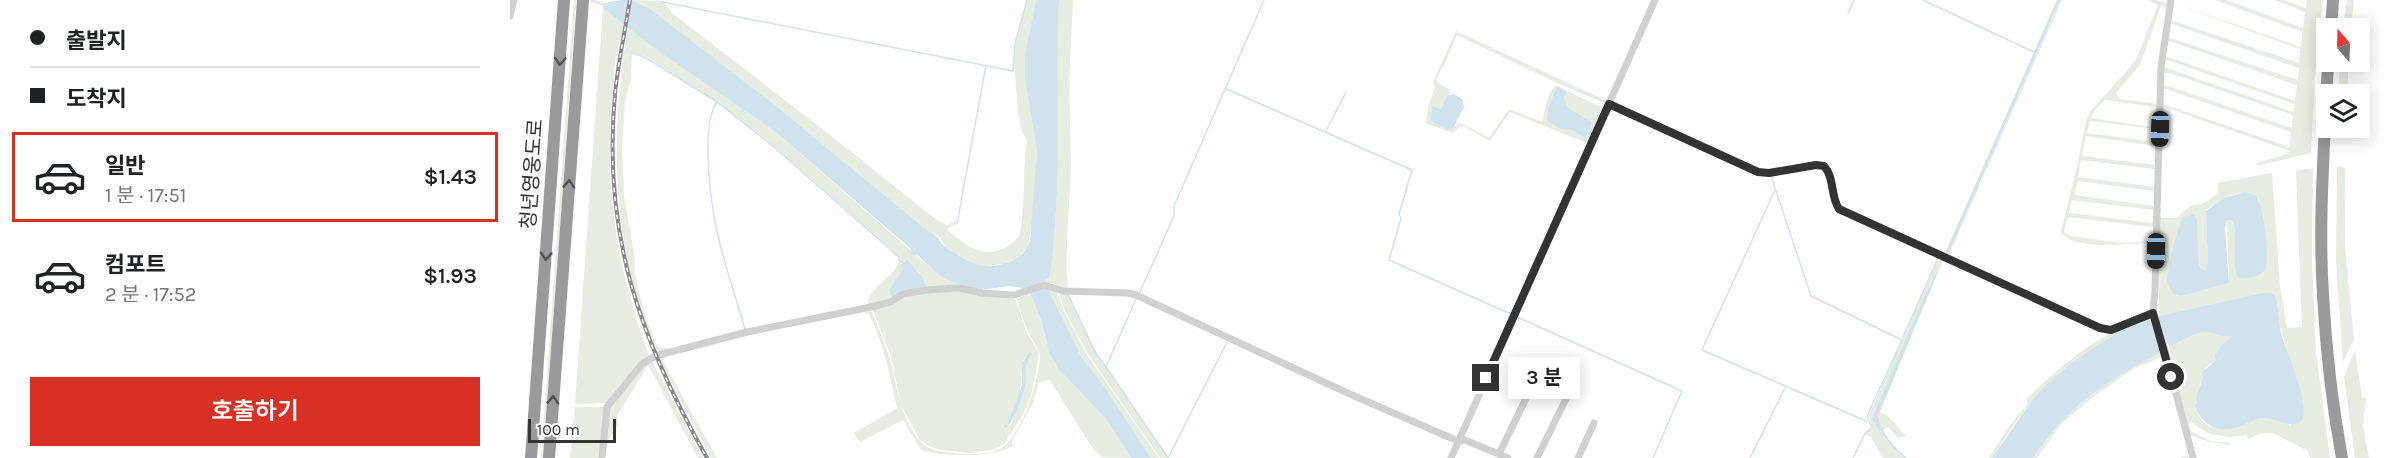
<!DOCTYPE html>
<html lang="ko">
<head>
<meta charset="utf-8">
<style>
  body { margin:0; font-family:Karla,"Noto Sans KR",sans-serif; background:#f6f6f6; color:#202124; height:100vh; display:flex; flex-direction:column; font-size:22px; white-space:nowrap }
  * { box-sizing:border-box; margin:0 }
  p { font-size:20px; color:#757577 }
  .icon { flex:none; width:33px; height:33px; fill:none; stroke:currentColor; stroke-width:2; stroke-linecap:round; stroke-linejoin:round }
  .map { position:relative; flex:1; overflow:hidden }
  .side { display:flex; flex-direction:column; background:#fff; width:510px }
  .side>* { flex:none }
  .hud { display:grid; align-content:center; height:132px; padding:0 30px; background:#fff }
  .needle { width:39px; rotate:341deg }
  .fabs { position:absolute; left:1806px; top:18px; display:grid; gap:12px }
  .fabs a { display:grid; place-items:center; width:54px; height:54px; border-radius:0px; background:#fff; box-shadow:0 3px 15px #0003; font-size:30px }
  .scale { position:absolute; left:18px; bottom:15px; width:88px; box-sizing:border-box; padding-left:6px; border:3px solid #333; border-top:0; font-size:16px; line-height:21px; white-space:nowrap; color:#333; -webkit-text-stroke:4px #fff; paint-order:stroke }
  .end { position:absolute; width:27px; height:27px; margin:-14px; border:8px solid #333; background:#fff; box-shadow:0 0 0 3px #fff }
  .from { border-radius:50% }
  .bubble { position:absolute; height:42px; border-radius:0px; background:#fff; box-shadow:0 3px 15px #0003; font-size:20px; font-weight:600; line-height:42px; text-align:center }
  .car { position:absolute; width:18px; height:36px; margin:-18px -9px; border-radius:8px; box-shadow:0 0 4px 2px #0007; background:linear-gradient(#222 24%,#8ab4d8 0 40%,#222 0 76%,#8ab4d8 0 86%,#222 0) }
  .hud b { display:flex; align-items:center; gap:21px; height:57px; font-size:22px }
  .hud b+b { border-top:2px solid #e0e0e0 }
  .hud i { width:15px; height:15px; background:#202124 }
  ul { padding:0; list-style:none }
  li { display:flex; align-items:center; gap:18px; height:90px; margin:0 12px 9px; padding:0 18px; border:3px solid transparent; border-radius:0px }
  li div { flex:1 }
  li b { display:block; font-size:22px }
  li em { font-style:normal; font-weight:600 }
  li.current { border-color:#d93025 }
  li>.icon { width:54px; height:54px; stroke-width:1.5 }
  .primary-button { display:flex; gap:12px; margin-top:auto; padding:12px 30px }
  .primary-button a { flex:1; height:69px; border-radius:0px; background:#d93025; color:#fff; font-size:24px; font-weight:600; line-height:69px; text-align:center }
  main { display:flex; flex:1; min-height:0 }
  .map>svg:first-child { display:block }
  .green { fill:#e6ecdf; fill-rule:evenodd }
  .water { fill:#cfe2ee }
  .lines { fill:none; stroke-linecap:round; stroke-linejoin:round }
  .stream { stroke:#cfe2ee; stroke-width:1.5 }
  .street { stroke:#d0d0d0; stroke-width:7 }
  .highway { stroke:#9a9a9a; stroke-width:12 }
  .rail-casing { stroke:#888; stroke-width:4 }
  .rail { stroke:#fff; stroke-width:1.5; stroke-dasharray:4.5; stroke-linecap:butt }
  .oneway { stroke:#525252 }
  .route { stroke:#333; stroke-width:8 }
  .labels { text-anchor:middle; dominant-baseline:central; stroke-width:6; stroke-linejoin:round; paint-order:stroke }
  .street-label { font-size:20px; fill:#333; stroke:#fff }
</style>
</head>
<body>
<main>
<section class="side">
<div class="hud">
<b><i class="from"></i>출발지</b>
<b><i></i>도착지</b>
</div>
<ul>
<li class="current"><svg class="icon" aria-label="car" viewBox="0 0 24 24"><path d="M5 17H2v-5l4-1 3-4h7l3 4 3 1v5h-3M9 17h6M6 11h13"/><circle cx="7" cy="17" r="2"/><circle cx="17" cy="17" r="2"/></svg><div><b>일반</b><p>1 분 · 17:51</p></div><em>$1.43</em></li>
<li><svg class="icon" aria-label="car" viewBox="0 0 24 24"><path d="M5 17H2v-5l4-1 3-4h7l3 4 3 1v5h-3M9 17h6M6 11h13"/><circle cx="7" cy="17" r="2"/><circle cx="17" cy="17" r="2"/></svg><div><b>컴포트</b><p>2 분 · 17:52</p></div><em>$1.93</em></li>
</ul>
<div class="primary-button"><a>호출하기</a></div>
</section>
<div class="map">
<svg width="1879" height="458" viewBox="0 0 1879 458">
  <rect width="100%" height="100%" fill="#fff"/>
  <path class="green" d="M64 0H66L34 458H31Z
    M121 0 153 1 162 13 329 142 428 221 437 225 447 220 446 224 437 229C454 245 471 259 495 248 500 245 506 241 509 236 514 223 514 172 515 156L517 141 511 129 508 112 504 61 505 43 517 0H528L515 55V80L527 151 523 217 518 246 508 258 494 264 470 267 436 248 430 237 418 231 260 101 139 8Z
    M549 0H563L559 84 561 167 556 265 558 289 542 283 526 285 537 279C552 212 546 146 546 78 546 52 548 26 549 0Z
    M1550 0H1552L1438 257 1437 256Z
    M1637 0H1646L1658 4 1657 7 1651 6 1630 65 1606 93 1610 99 1647 104 1644 243C1620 242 1567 253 1551 232L1567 167 1576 120 1580 112 1626 60 1648 5ZM1594 100 1647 107 1646 128 1581 118 1584 111ZM1580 121 1646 129V142L1577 133ZM1576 136 1646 146V165L1572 156ZM1571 160 1645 169V187L1568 177ZM1568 181 1644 191V206L1564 195ZM1562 200 1643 210V223L1559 213ZM1558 217 1643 227 1642 241 1612 243 1560 236 1554 232Z
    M1705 0H1716L1793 28 1795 12 1765 0H1773L1796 8 1797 0H1813L1805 79 1801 153 1746 166 1747 163 1777 154 1780 151 1652 106V104L1780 147 1781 132 1653 88V85L1658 86 1782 128 1783 115 1660 73H1653L1654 67 1783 112 1785 104 1654 59 1655 56 1785 101 1787 85 1657 40V37L1788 80 1789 68 1659 23 1660 20 1789 63 1790 49 1663 3 1791 47 1792 32Z
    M1837 0H1844L1841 28H1833Z
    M93 8 141 46 267 133 431 277 463 290 416 288 410 274 397 259 393 263 390 261 389 256 264 146 207 102 139 58 122 51 121 78 115 101 112 148 114 197 125 259C121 275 140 332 148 347L161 349 148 352C137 334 131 311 125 291 102 208 103 124 116 39L111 38C104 51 105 73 103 88 93 180 106 268 139 355L97 403 68 404 65 403Z
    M946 31 1097 101 1092 102 1045 82 947 35 936 61 926 79 929 84 941 90 931 109 924 106 942 130 949 122 979 138 999 109 1032 122 1038 97 1045 85 1047 86 1037 116 1050 129H1060L1077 139 1082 122 1057 107 1054 98 1057 91 1091 107 1092 110 1079 144 1000 112 980 141 954 126 948 128 943 133 916 123 918 107 925 87 923 82Z
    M1830 62H1838V94H1828Z
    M1827 166 1835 168V248L1844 339 1833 362 1826 261Z
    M1803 168 1802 263 1806 352 1820 458H1800L1798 451 1763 433H1751L1739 439 1736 435C1717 439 1696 436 1682 422L1679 423 1682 432 1701 441 1720 443 1719 445 1697 441 1679 435 1659 358 1661 357 1659 346C1670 343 1685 331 1697 332 1705 333 1714 335 1722 336L1712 345 1704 356 1706 360 1695 368C1691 386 1676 416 1700 426 1708 429 1715 430 1723 429 1734 426 1742 418 1754 418 1764 417 1772 422 1781 426L1788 386 1768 321 1767 301 1752 293 1649 316V218H1667L1680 206 1694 203 1708 193V183L1762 173 1770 286 1777 328 1792 327 1786 171ZM1736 192 1746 195 1749 200 1757 252 1725 262 1726 232 1723 221 1717 220 1719 283 1672 296 1658 272 1663 256 1687 219 1689 265 1692 269 1695 270 1698 263 1696 210 1719 196Z
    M1429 257 1433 260 1415 295 1364 417 1376 440 1394 458H1373L1361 437 1354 435 1362 428 1359 415Z
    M389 262 395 268 379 290 382 297 358 305C358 287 383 279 389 262Z
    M529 288 546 289 554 311 576 353 649 458H641L594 386 572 358 538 289Z
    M451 290 485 295 506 300 516 331 529 354 521 396 513 414 494 444 481 450 459 453 431 450 419 446 410 440 391 405 381 356 362 308 395 294ZM521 352 516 362 515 385 501 425 493 427 497 425 510 392 513 360Z
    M548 290 557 292 588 356 658 458H650L577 353 555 311Z
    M520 293 531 320 536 342 546 365 596 419 621 458 591 457 580 444 540 380 529 382 523 403 502 441V446C483 458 434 457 411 450L393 420 350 442 344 433 387 408C380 375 374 345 359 314L350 311 361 309C367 325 374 340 379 356 388 386 389 417 411 442 419 451 433 452 445 453 458 455 478 455 490 449 511 437 529 381 530 358 530 349 520 338 517 329 513 319 509 309 507 299Z
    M1638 316 1645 325 1682 457 1669 458 1679 455 1652 357 1621 370 1582 398 1552 423 1527 458H1523C1559 405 1594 382 1650 352L1635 319C1600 335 1554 365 1529 393 1511 413 1497 435 1483 457L1479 458 1498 428 1518 403 1516 400C1550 365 1592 332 1638 316Z
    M1845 350 1852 398H1856L1853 426 1859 458H1845L1834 377Z
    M153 355 154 363 207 458H201L148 357Z
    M141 359 193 458H188L138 365 107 416 108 425 98 440 94 455 100 407 132 366Z
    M65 407H94L90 458H60Z
    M1370 412 1377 415 1396 436 1388 438 1378 427 1373 430 1368 416Z"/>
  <path class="water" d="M112 0H121L139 8 260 101 418 231C428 235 428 240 435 247 438 250 444 252 447 254 464 265 476 270 496 263 508 259 515 254 520 241L527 151 515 80V54L528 0H549C544 93 554 186 539 278L519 289 500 286 470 290 453 286 431 277 406 254 402 255 401 249 267 133 141 46 93 8 94 3Z
    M1547 0H1550L1437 256 1436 251Z
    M1047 86 1057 91 1054 98 1057 107 1082 122 1077 139 1060 129H1050L1037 120 1038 109Z
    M944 94 952 99 954 107 942 131 920 121 923 106 931 109 938 95Z
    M1736 192 1746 195C1754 210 1760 253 1755 270 1749 276 1737 281 1728 277 1720 259 1729 239 1723 221L1717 220 1715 228 1719 283 1672 296 1664 294C1661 289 1658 286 1657 280 1657 272 1668 224 1673 217L1683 215 1687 219 1689 265 1692 269 1695 270 1698 263 1696 211 1714 198Z
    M397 259 413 278 416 288 382 297 379 290 393 270 394 268 391 265Z
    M1433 260 1368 416C1373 435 1383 446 1397 458H1394L1381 446 1362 419 1415 295Z
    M528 289H538L572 358 594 386 641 458H621L596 419 548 368 539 352 531 320 520 293Z
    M1752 293C1757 293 1762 292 1765 296 1768 300 1769 325 1771 333 1778 357 1797 394 1793 419 1780 432 1768 417 1753 418 1745 418 1739 423 1731 426 1711 435 1692 426 1685 406L1687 403C1685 391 1694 384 1692 372L1706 360 1704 356 1712 345 1722 336C1711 337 1706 333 1697 332 1685 331 1670 343 1659 346L1649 320V316Z
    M1635 319H1639L1647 333 1651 352C1594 382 1559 405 1523 458H1482C1496 439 1508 419 1522 401 1547 369 1598 336 1635 319Z
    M520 351 522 354C514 362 516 370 516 380 516 390 503 425 495 428L494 425H497L512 385V363Z"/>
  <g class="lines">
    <path class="stream" d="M81 0 94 5
      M1413 0 1524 52
      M153 2 503 71 505 43 517 0
      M1338 14 1344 0
      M517 49 527 0
      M122 52 138 59 207 102 264 147 389 257V261L393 263
      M714 88 902 170 889 214 891 218 879 260 1001 314
      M207 102C189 127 202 214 210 244 217 273 227 301 235 329
      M816 131 836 92
      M1261 176 1301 296 1392 340 1357 416 1362 428 1355 433 1343 458
      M1265 190 1192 350 1356 421
      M447 224 476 65
      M558 294 585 352 596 367
      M629 294 664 216V206L754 0
      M626 299 596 367 658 458
      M1007 317 1172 391 1143 458
      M1393 337 1428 258
      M658 458 717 342
      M1240 458 1275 388"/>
    <path class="street" d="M1661 0 1651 67 1645 289 1643 313 1651 335 1683 458
      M0 16 4 0
      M1099 104 1248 172 1259 173 1306 165 1314 166C1325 178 1320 196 1329 209L1590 328 1601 330 1643 313
      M989 454 1026 378
      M92 458 97 407 132 364 145 356 237 332 361 307 380 302 393 294 417 290 449 288 472 293 504 295 534 285 554 291 618 293 626 295 842 395 948 441 955 440 998 458
      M941 458 1145 0
      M1027 458 1059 393
      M1068 458 1084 423"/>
    <path class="highway" d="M1821 28 1823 0
      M1818 62C1815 139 1808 217 1813 295 1816 349 1822 404 1832 458
      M21 458 54 0
      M39 458 73 0"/>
    <defs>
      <path id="rail" d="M120 0C115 31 108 63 105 94 92 234 130 339 197 458"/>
    </defs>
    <use href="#rail" class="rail-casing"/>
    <use href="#rail" class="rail"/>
  </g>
  <defs><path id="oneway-chevron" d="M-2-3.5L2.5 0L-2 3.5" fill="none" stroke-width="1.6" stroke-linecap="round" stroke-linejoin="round" transform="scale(1.5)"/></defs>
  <g class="oneway">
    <use href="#oneway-chevron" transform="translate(50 61) rotate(94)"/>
    <use href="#oneway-chevron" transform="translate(59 184) rotate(-86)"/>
    <use href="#oneway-chevron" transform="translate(36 256) rotate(94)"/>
    <use href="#oneway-chevron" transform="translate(43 400) rotate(-86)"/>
  </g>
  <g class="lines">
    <path class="route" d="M976 378 1099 104 1248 172 1259 173 1306 165 1314 166C1325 178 1320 196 1329 209L1590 328 1601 330 1643 313 1661 377"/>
  </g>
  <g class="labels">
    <g class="street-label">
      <text transform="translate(22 174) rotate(-86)">청년영웅도로</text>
    </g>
  </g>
</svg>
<div class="fabs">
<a><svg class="needle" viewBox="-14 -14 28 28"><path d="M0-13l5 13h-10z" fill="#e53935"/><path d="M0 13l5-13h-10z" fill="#757577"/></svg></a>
<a><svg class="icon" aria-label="layers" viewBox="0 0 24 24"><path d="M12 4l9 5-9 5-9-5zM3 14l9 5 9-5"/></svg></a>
</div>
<div class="scale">100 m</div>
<i class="end from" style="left:1661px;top:377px"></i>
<i class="end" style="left:976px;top:378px"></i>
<div class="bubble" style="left:998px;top:357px;width:72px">3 분</div>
<i class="car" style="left:1650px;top:129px;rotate:182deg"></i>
<i class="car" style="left:1646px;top:251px;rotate:181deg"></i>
</div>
</main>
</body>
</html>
